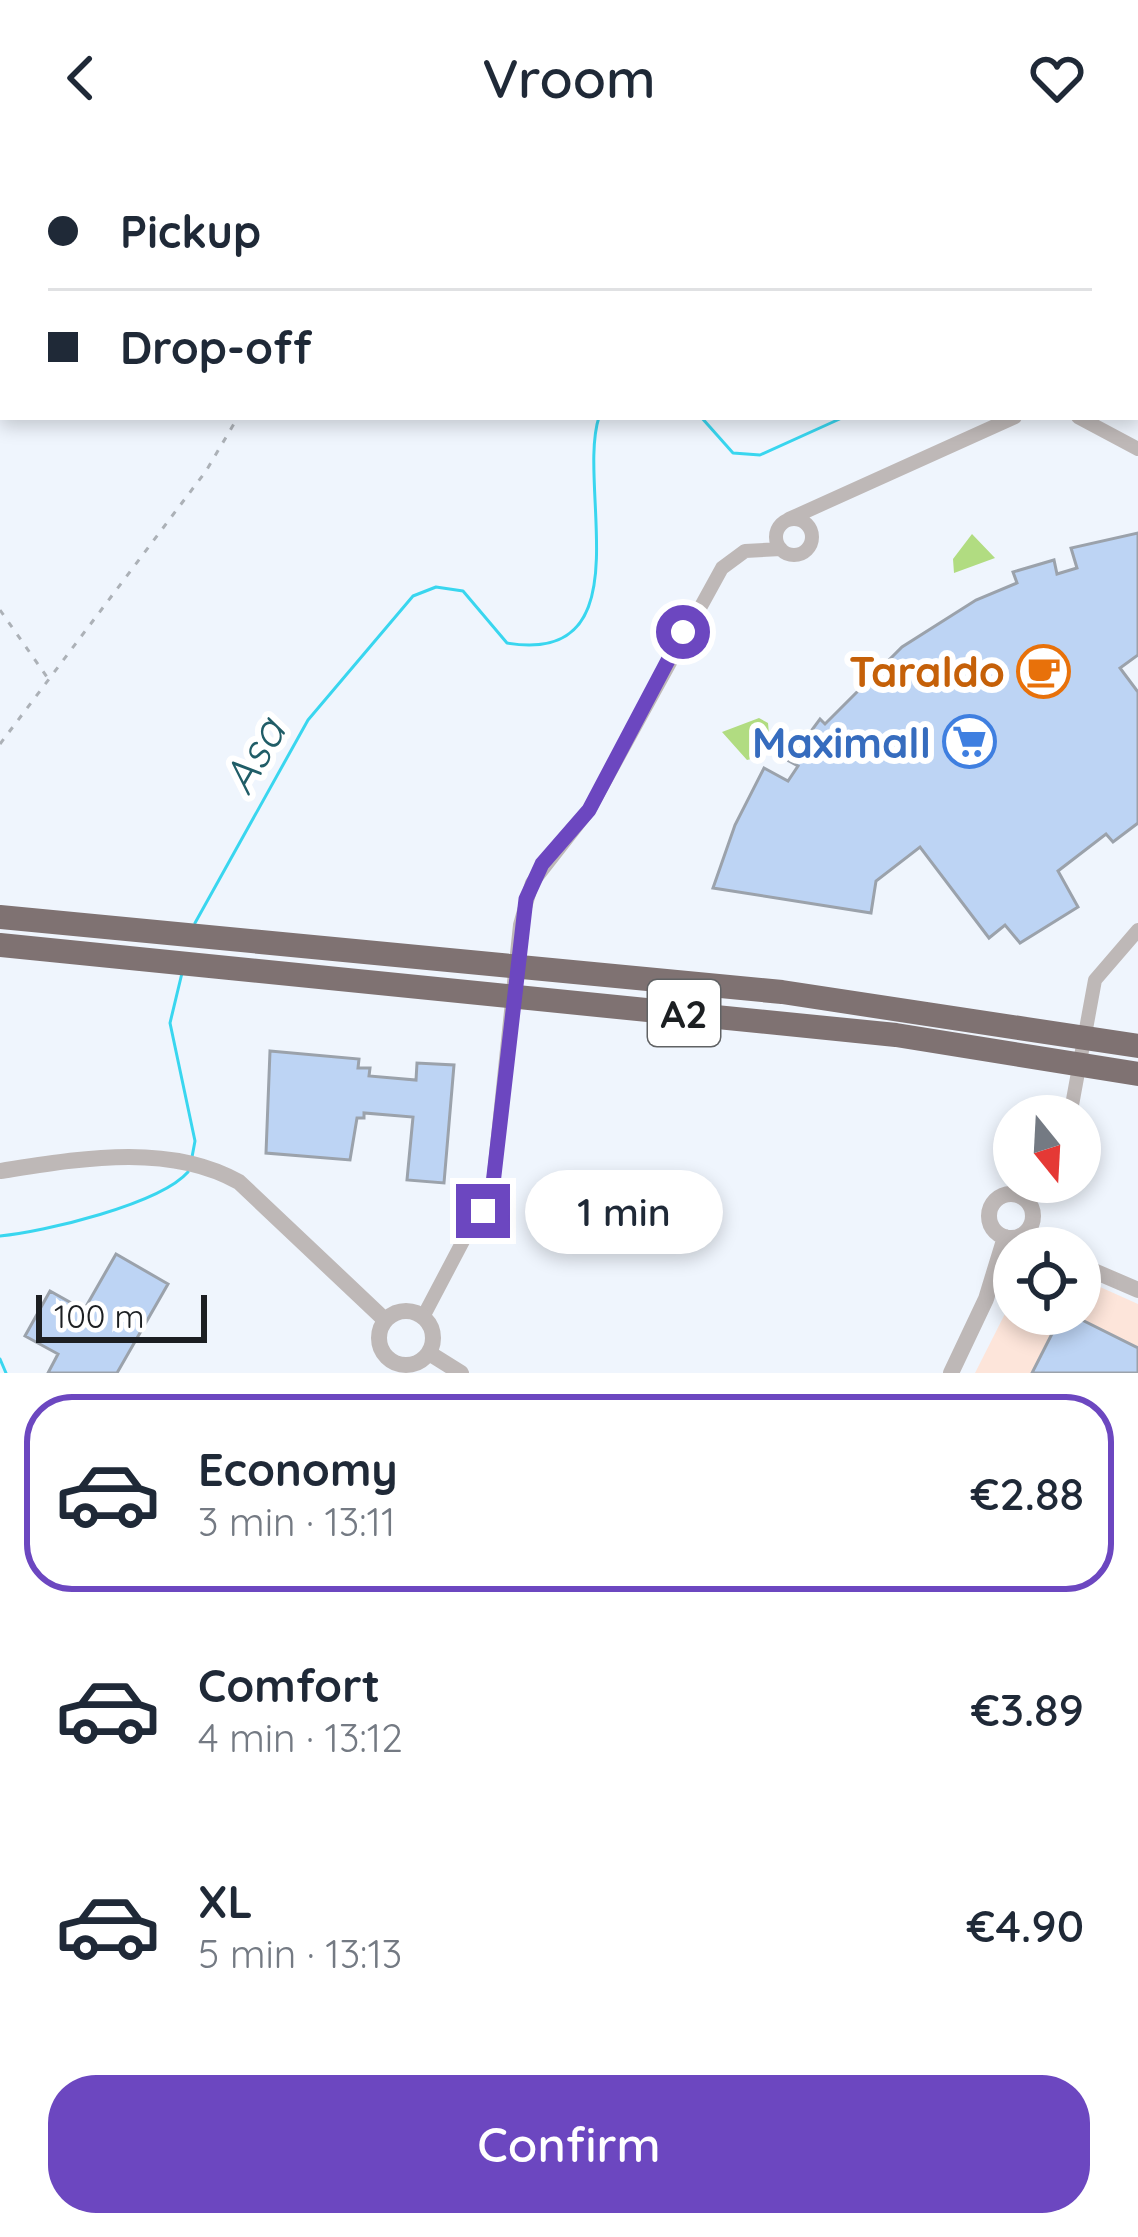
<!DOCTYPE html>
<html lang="en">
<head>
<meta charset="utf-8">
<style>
  body { margin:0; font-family:Quicksand,sans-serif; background:#f2f2f3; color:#1f2937; height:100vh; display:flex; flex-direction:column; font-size:45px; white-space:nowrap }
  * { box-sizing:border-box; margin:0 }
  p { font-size:39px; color:#747a83 }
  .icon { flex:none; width:66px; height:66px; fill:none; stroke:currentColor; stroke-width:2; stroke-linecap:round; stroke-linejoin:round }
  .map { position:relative; height:1217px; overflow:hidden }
  .panel { display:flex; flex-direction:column; background:#fff; flex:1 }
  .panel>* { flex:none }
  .top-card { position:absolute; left:0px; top:0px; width:1140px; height:264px; box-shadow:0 6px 18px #0003; display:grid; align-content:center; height:264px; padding:0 48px; background:#fff }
  .needle { width:78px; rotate:162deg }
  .controls { position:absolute; left:993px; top:939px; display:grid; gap:24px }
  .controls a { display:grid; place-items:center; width:108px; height:108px; border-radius:50%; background:#fff; box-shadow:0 6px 18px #0003; font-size:60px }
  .scale { position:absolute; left:36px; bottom:30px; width:171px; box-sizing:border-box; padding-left:12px; border:6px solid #1c1f22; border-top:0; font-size:33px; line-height:42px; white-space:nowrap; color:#1c1f22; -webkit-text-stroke:9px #fff; paint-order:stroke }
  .end { position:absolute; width:54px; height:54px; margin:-27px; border:15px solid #6c47c0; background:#fff; box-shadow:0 0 0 6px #fff }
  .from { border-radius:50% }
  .bubble { position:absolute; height:84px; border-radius:42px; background:#fff; box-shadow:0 6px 18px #0003; font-size:39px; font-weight:600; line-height:84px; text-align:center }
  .top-card b { display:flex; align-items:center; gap:42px; height:114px; font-size:45px }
  .top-card b+b { border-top:3px solid #e0e1e3 }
  .top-card i { width:30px; height:30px; background:#1f2937 }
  ul { padding:21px 0 0; list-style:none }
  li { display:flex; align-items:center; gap:36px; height:198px; margin:0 24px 18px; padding:0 24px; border:6px solid transparent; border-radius:48px }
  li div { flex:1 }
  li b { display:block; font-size:45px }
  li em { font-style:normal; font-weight:600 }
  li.current { border-color:#6c47c0 }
  li>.icon { width:108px; height:108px; stroke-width:1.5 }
  .primary-button { display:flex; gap:24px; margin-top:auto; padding:24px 48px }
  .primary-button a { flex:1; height:138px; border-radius:48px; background:#6c47c0; color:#fff; font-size:48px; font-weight:600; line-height:138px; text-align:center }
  header { display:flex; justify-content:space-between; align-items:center; height:156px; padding:0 48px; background:#fff; font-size:54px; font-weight:600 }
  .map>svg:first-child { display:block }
  .industrial { fill:#fde5da }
  .green { fill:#b1dc81 }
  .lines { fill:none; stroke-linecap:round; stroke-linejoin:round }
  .stream { stroke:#39d6ef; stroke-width:3 }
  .building { fill:#bdd4f4; stroke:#9ba2ab; stroke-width:3 }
  .path { stroke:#acb1b7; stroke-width:3; stroke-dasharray:6 9; stroke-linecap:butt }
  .service { stroke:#beb8b7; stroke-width:6 }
  .minor { stroke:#beb8b7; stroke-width:14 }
  .tertiary { stroke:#beb8b7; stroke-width:16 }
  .motorway { stroke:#7f7272; stroke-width:24 }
  .route { stroke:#6c47c0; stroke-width:15 }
  .labels { text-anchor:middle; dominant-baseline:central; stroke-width:12; stroke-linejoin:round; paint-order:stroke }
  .shield { fill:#fff; stroke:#606264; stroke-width:3 }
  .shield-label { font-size:39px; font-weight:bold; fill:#1c1f22 }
  .food-label { font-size:42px; font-weight:bold; fill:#c56008; stroke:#fff; text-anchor:end }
  .shop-label { font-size:42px; font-weight:bold; fill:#366cbe; stroke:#fff; text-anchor:end }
  .water-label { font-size:45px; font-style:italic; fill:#205d67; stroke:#fff }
</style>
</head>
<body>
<header><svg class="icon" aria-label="back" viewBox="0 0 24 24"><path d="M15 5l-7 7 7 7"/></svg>Vroom<svg class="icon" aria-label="heart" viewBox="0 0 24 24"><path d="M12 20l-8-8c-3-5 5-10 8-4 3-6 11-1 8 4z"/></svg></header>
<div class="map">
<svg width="1138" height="1217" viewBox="0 0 1138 1217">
  <rect width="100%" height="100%" fill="#eff5fd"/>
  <path class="industrial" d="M620 0H1138V54L1137 3Z
    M1080 1122 1138 1148V1217H975L1014 1140V1158H1080Z"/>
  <path class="green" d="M972 378 995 402 954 417 953 403Z
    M759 562 768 567 769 578 755 602 747 604 722 576Z"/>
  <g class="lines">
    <path class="stream" d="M1137 134 1138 133
      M701 261 733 297 760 299 844 261
      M195 767 308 564 413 440 436 431 463 435 507 487C645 510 576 331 599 261
      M182 817 170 867 195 985 192 1001
      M0 1080C44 1076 160 1048 188 1016
      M0 1203 6 1217"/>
  </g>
  <path class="building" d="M1138 377V499L1120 512 1138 536V667L1113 686 1106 678 1058 715 1078 751 1020 787 1005 769 989 782 920 691 876 725 871 757 713 732 735 669 764 612 788 625 798 610 789 605 820 563 825 568 902 491 976 444 1017 427 1013 416 1054 404 1057 418 1077 412 1071 392Z
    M270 895 359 903 358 912H370L369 920 416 924 417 907 454 909 444 1027 407 1024 413 961 364 957V962H357L350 1004 266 997Z
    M116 1098 168 1128 117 1217H48L58 1198 25 1180 50 1135 84 1154Z
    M1070 1158 1138 1192V1217H1032L1060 1162 1066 1166Z"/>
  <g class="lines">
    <path class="path" d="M323 3 324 0
      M0 225 3 223
      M0 454 47 521
      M0 588 206 315 238 261"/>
    <path class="service" d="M149 3V0"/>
    <path class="minor" d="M0 20 3 21
      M0 204H3
      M1078 261 1138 293
      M776 381a18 18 0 1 1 36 0a18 18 0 1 1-36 0Z
      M789 363 1015 261
      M1070 960 1095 824 1138 774
      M1017 1038 1044 1026
      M423 1161 493 1028 520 769 532 727 589 654 722 412 745 395 781 393"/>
    <path class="tertiary" d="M0 1015C78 1003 168 986 239 1026L385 1164
      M989 1060a22 22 0 1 1 44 0a22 22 0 1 1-44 0Z
      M1026 1076 1047 1092
      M1080 1109 1138 1134
      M379 1182a27 27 0 1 1 54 0a27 27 0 1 1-54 0Z
      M429 1197 461 1217
      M951 1217 986 1143 1005 1081"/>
    <path class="motorway" d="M0 761 782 836 1138 890
      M0 789 896 879 1138 918"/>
  </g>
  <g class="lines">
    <path class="route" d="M483 1055 493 1028 526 743 542 708 589 654 683 476"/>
  </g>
  <defs>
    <symbol id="cafe-ring" viewBox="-11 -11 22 22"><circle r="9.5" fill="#fff" stroke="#e8710a" stroke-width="1.5"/><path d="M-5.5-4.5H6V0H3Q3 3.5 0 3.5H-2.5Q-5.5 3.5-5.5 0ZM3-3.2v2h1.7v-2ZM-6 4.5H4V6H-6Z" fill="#e8710a"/></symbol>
    <symbol id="supermarket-ring" viewBox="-11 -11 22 22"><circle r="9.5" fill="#fff" stroke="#3f7fe0" stroke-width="1.5"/><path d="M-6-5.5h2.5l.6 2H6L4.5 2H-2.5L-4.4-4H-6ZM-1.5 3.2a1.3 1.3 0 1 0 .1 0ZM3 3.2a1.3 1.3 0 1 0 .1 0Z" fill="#3f7fe0"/></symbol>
  </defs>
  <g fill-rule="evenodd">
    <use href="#cafe-ring" x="1014" y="486" width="59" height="59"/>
    <use href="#supermarket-ring" x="940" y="556" width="59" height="59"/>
  </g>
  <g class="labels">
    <rect class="shield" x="648" y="824" width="72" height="66" rx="9"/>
    <g class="shield-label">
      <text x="684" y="857">A2</text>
    </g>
    <g class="food-label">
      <text x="1005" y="515">Taraldo</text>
    </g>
    <g class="shop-label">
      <text x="931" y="586">Maximall</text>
    </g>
    <g class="water-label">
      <text transform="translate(253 599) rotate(-60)">Asa</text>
    </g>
  </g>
</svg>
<div class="controls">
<a><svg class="needle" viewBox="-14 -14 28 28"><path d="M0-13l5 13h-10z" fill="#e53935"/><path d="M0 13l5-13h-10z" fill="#747a83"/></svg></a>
<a><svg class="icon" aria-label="locate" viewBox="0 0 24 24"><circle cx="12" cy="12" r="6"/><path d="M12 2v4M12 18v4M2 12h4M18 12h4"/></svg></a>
</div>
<div class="scale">100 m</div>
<i class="end from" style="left:683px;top:476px"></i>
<i class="end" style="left:483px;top:1055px"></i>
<div class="bubble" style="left:525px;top:1014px;width:198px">1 min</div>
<div class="top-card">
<b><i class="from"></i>Pickup</b>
<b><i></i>Drop-off</b>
</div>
</div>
<section class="panel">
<ul>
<li class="current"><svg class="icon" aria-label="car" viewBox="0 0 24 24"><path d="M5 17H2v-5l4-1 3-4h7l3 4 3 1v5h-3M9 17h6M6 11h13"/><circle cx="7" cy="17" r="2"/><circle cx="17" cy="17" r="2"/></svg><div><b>Economy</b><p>3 min · 13:11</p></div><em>€2.88</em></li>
<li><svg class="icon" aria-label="car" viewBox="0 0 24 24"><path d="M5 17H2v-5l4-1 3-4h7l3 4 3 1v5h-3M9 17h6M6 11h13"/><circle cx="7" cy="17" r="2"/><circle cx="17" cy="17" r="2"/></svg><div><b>Comfort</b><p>4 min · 13:12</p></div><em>€3.89</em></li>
<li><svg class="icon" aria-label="car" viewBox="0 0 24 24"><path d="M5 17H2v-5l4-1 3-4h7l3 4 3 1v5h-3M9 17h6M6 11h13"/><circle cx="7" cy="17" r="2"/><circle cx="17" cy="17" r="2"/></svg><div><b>XL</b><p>5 min · 13:13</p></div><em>€4.90</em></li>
</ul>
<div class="primary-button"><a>Confirm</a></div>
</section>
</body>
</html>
